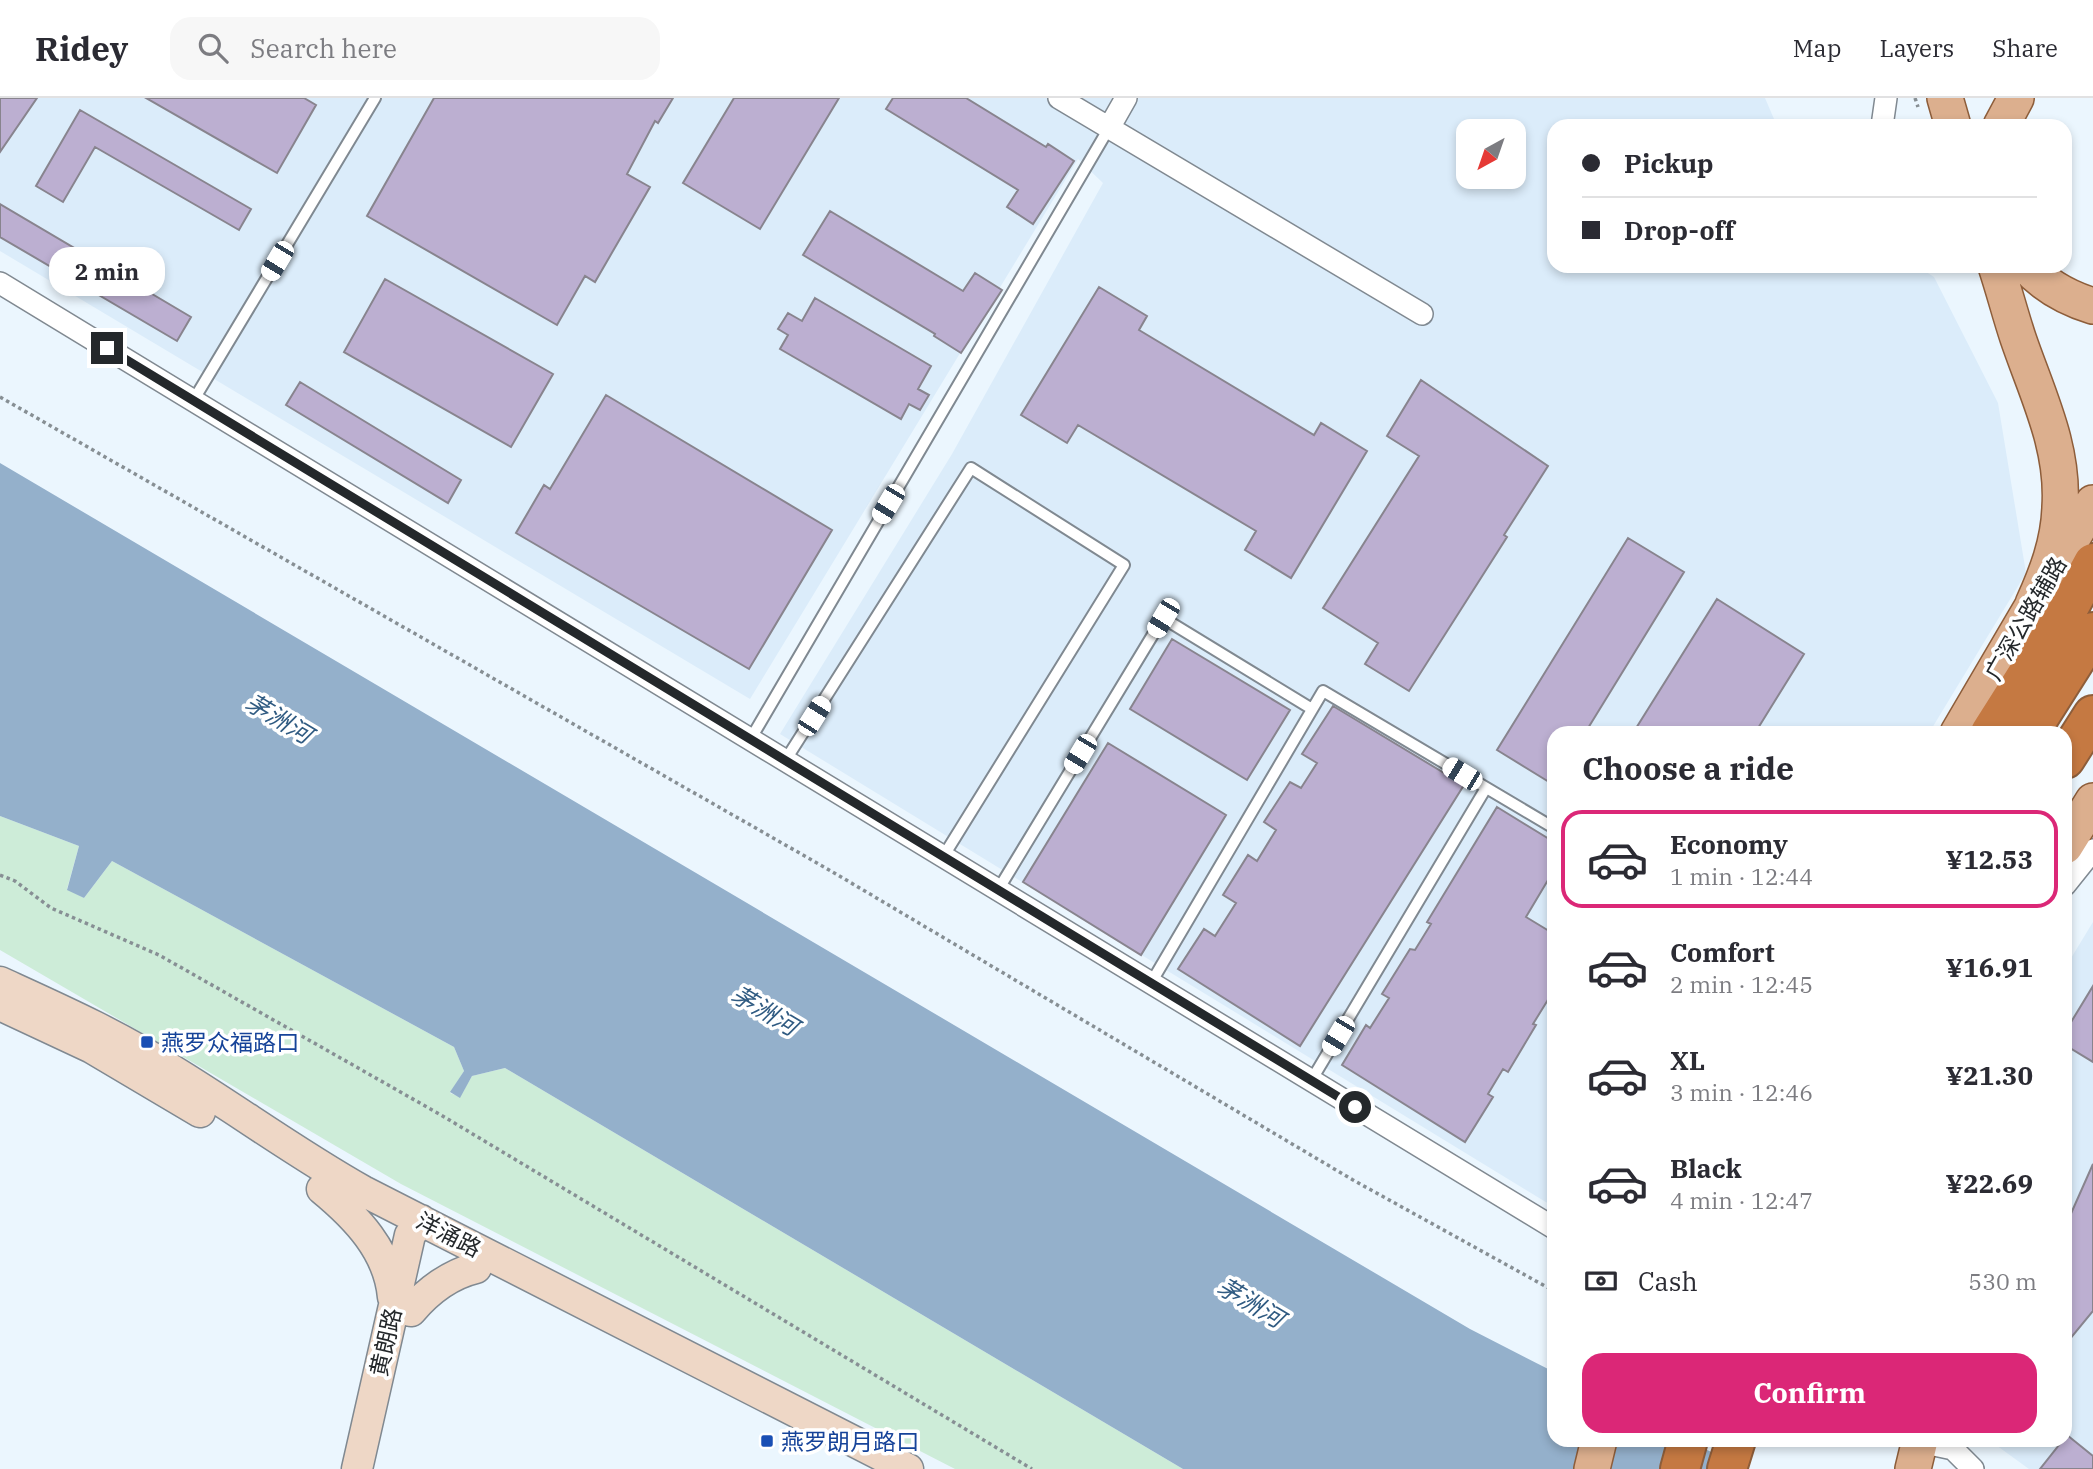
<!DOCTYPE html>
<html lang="en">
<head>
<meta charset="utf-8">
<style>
  body { margin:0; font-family:"IBM Plex Serif","Noto Sans SC",serif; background:#f7f7f7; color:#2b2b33; height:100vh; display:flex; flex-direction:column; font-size:26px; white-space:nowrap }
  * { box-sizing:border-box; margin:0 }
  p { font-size:23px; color:#7c7c81 }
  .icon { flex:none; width:38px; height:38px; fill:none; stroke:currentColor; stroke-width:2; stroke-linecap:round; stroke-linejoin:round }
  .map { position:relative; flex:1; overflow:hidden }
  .sheet { position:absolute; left:1547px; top:628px; width:525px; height:721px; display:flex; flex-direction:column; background:#fff; border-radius:21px; box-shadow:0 4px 10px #0003 }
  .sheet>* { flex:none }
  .hud { position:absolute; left:1547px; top:21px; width:525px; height:154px; border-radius:21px; box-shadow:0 4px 10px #0003; display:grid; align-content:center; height:154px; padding:0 35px; background:#fff }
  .needle { width:46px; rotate:220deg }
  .fabs { position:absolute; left:1456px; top:21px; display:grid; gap:14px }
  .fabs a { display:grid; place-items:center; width:70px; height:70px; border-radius:14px; background:#fff; box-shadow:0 4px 10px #0003; font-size:35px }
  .end { position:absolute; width:32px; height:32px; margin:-16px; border:9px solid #24282b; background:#fff; box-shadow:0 0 0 4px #fff }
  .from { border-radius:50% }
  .bubble { position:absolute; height:49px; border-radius:21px; background:#fff; box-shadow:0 4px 10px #0003; font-size:23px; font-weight:800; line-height:49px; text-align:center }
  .car { position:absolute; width:21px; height:42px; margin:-21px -10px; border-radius:9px; box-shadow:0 0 5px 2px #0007; background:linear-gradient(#fff 24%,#345 0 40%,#fff 0 76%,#345 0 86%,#fff 0) }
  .hud b { display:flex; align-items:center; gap:24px; height:66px; font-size:26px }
  .hud b+b { border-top:2px solid #e1e1e2 }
  .hud i { width:18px; height:18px; background:#2b2b33 }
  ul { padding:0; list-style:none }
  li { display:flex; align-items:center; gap:21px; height:98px; margin:0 14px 10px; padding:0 21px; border:4px solid transparent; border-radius:21px }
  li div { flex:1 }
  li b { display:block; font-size:26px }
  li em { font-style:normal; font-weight:800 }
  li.current { border-color:#db2777 }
  li>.icon { width:63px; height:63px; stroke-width:1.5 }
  h2 { padding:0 35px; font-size:32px; line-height:84px }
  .pay { display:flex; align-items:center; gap:18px; height:77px; padding:0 35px; font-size:26px }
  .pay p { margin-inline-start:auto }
  .primary-button { display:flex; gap:14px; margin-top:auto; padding:14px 35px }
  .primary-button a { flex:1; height:80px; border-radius:21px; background:#db2777; color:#fff; font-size:28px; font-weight:800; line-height:80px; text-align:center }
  header { display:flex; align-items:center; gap:42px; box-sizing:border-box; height:98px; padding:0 35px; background:#fff; border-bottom:2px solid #e1e1e2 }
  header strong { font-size:33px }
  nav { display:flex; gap:38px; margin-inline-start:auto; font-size:24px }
  .search { width:490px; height:63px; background:#f7f7f7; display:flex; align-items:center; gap:18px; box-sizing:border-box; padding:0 24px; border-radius:21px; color:#7c7c81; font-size:26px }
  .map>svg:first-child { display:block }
  .built { fill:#dbecfa; fill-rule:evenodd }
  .green { fill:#cdecd8 }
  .water { fill:#94b0cb }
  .building { fill:#bcafd1; stroke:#88848e; stroke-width:2 }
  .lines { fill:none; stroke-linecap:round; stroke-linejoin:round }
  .lane-casing { stroke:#808991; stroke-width:14 }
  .street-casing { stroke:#808991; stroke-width:24 }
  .secondary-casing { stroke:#808991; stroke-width:33 }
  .primary-casing { stroke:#8d5d3a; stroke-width:38 }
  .highway-casing { stroke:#8d5d3a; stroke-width:42 }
  .path { stroke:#878f94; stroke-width:3.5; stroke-dasharray:3.5 3.5; stroke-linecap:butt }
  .lane { stroke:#fff; stroke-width:10 }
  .street { stroke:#fff; stroke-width:21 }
  .secondary { stroke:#eed7c6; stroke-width:30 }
  .primary { stroke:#dcaf8e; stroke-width:35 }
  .highway { stroke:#c57942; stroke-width:38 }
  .route { stroke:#24282b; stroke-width:9 }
  .transit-dot { fill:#1a4fb4; stroke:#fff; stroke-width:2.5 }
  .labels { text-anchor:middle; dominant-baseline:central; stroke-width:7; stroke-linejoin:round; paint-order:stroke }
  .street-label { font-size:23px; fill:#24282b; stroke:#fff }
  .transit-label { font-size:23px; fill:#164399; stroke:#fff; text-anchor:start }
  .water-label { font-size:24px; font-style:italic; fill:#305b82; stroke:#fff }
</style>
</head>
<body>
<header>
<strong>Ridey</strong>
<div class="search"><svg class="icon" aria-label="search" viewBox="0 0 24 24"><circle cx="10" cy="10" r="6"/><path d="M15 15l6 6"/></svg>Search here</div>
<nav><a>Map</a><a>Layers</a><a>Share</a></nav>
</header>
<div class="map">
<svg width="2093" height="1371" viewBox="0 0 2093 1371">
  <rect width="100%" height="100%" fill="#ebf6fe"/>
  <path class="built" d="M0 0H1765L1777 28H1554V168H1917L1934 179 1998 305 2026 475 1929 635H1554V1109L780 636 952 356 1103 85 1078 61 750 601 0 153ZM1468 33H1514V79H1468Z
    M2093 824V1371H2029L1989 1342H2065V870Z"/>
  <path class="green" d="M0 718 79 748 67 791 84 800 112 763 454 949 464 973 450 995 460 999 472 978 505 970 1183 1371H955L401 1086 0 852Z"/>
  <path class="water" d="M0 365 1470 1231 1554 1274V1342H1688L1744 1371H1183L505 970 472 978 460 1000 450 994 464 973 454 949 112 763 84 800 67 792 79 748 0 718Z"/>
  <path class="building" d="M0 0H37L0 54Z
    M146 0H304L316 7 277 75Z
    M434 0H673L658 25 655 23 627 76 650 89 595 184 585 178 557 227 367 118Z
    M734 0H839L760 131 683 85Z
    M893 0H966L1046 49 1048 46 1074 63 1033 126 1007 109 1018 92 886 11Z
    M80 12 251 111 239 132 95 49 63 104 36 88Z
    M0 106 191 219 177 243 0 139Z
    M830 113 963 193 975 175 1002 192 961 255 934 238 935 236 803 157Z
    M385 181 553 276 511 349 344 254Z
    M1099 189 1147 218 1139 232 1314 337 1321 325 1367 353 1291 480 1245 452 1256 433 1078 327 1067 345 1021 317Z
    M815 200 931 268 918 291 929 297 920 312 909 306 901 321 780 251 788 237 778 231 788 215 802 223Z
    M1421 282 1548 368 1504 437 1507 439 1409 593 1365 566 1378 545 1323 510 1419 358 1387 338Z
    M300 284 461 382 448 405 286 307Z
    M606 297 832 432 749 571 516 435 544 387 550 391Z
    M1628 440 1684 474 1585 635H1554V687L1497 652Z
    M1717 501 1804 556 1755 635H1633Z
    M1172 541 1290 612 1247 682 1130 611Z
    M1333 608 1464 687 1300 948 1178 871 1204 831 1215 838 1236 805 1223 797 1248 757 1257 763 1276 732 1264 724 1290 684 1301 690 1317 665 1302 656Z
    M1108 645 1226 717 1141 857 1023 784Z
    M1497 709 1554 744V772L1526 819 1554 836V892L1533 926 1536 927 1508 974 1503 971 1488 996 1493 999 1465 1044 1342 967 1366 927 1370 930 1389 900 1382 896 1410 851 1415 852 1431 826 1427 824Z
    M2093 888V964L2065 947V934Z
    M2093 1066V1213L2065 1247V1129Z
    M2067 1337 2093 1358V1371H2040Z"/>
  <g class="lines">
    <defs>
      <path id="lane" d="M193 303 375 0
        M750 642 1109 30
        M785 663 971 370 1124 467 943 759
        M998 792 1163 520 1312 611
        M1151 885 1323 593 1554 730
        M1311 983 1486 690"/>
      <path id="street" d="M1059 0 1422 216
        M1882 28 1886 0
        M1109 30 1126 0
        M0 185 1554 1130
        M2065 787 2093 752
        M1920 1344 1953 1351 1973 1371"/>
      <path id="secondary" d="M0 884C59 911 118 937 172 972 236 1011 297 1056 363 1093L908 1371
        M0 907 92 950 200 1014
        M322 1091C356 1119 389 1153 393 1199
        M411 1213C428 1193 451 1176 476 1170
        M357 1371 410 1137 421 1122"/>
      <path id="primary" d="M1945 0 1953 28
        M2001 28 2016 0
        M1996 168C2004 192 2010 216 2018 240 2037 296 2064 348 2060 409 2059 444 2047 475 2033 506
        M2027 168C2045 188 2067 200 2093 208
        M1958 635 2093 405
        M2065 748 2093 703
        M1592 1371 1599 1342
        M1913 1371 1920 1342"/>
      <path id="highway" d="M1990 635 2067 513 2093 465
        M2029 635 2093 534
        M2065 661 2093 617
        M1680 1371 1688 1342
        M1727 1371 1736 1342"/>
    </defs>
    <use href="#lane" class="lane-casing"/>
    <use href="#street" class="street-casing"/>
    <use href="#secondary" class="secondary-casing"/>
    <use href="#primary" class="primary-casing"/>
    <use href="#highway" class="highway-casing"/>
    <path class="path" d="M1915 0 1918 9
      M0 299 831 773 1353 1082 1554 1193
      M0 777 15 783 51 810 159 857 441 1017 1032 1371"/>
    <use href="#lane" class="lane"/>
    <use href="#street" class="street"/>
    <use href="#secondary" class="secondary"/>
    <use href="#primary" class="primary"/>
    <use href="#highway" class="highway"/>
  </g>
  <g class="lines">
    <path class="route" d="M107 250 1355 1009"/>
  </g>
  <g class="transit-dot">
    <rect x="140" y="937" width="14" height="14" rx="3.5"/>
    <rect x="760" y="1336" width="14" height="14" rx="3.5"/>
  </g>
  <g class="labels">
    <g class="street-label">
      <text transform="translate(2025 520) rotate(-60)">广深公路辅路</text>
      <text transform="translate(449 1136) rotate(27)">洋涌路</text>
      <text transform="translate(385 1244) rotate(-77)">黄朗路</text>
    </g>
    <g class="transit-label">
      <text x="161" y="944">燕罗众福路口</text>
      <text x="781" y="1343">燕罗朗月路口</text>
    </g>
    <g class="water-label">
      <text transform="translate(279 620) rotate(31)">茅洲河</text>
      <text transform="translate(765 912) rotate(31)">茅洲河</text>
      <text transform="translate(1251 1204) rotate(31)">茅洲河</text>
    </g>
  </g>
</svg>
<div class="fabs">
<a><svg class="needle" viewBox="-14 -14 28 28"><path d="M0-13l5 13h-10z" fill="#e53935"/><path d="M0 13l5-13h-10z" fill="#7c7c81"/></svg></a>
</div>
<i class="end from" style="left:1355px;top:1009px"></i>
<i class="end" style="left:107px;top:250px"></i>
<div class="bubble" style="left:49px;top:149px;width:116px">2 min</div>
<i class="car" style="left:277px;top:163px;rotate:211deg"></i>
<i class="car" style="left:888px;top:406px;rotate:211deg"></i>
<i class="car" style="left:1163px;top:520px;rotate:211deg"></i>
<i class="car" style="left:814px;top:618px;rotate:32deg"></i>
<i class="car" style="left:1080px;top:656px;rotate:211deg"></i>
<i class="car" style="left:1462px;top:676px;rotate:301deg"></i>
<i class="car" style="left:1338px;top:938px;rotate:211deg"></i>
<div class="hud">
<b><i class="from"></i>Pickup</b>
<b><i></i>Drop-off</b>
</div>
<section class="sheet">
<h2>Choose a ride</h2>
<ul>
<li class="current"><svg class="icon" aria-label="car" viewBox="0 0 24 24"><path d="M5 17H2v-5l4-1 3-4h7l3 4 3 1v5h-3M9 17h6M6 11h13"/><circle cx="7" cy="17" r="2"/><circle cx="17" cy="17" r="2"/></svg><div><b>Economy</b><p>1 min · 12:44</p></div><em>¥12.53</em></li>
<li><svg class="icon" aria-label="car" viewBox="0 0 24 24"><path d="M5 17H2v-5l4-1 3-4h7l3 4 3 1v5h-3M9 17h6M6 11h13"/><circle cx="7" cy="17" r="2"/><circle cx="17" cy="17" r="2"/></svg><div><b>Comfort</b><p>2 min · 12:45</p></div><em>¥16.91</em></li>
<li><svg class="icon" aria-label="car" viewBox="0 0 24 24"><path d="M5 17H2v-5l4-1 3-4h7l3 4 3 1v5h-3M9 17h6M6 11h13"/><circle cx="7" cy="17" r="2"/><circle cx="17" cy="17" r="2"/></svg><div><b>XL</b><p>3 min · 12:46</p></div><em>¥21.30</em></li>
<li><svg class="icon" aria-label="car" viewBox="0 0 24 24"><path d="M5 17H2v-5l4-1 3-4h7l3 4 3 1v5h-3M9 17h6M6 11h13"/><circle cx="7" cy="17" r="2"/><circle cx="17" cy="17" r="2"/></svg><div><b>Black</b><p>4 min · 12:47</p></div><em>¥22.69</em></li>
</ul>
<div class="pay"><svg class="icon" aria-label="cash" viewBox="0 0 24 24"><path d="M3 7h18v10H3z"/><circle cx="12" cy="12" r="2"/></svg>Cash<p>530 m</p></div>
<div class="primary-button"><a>Confirm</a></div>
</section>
</div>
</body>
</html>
